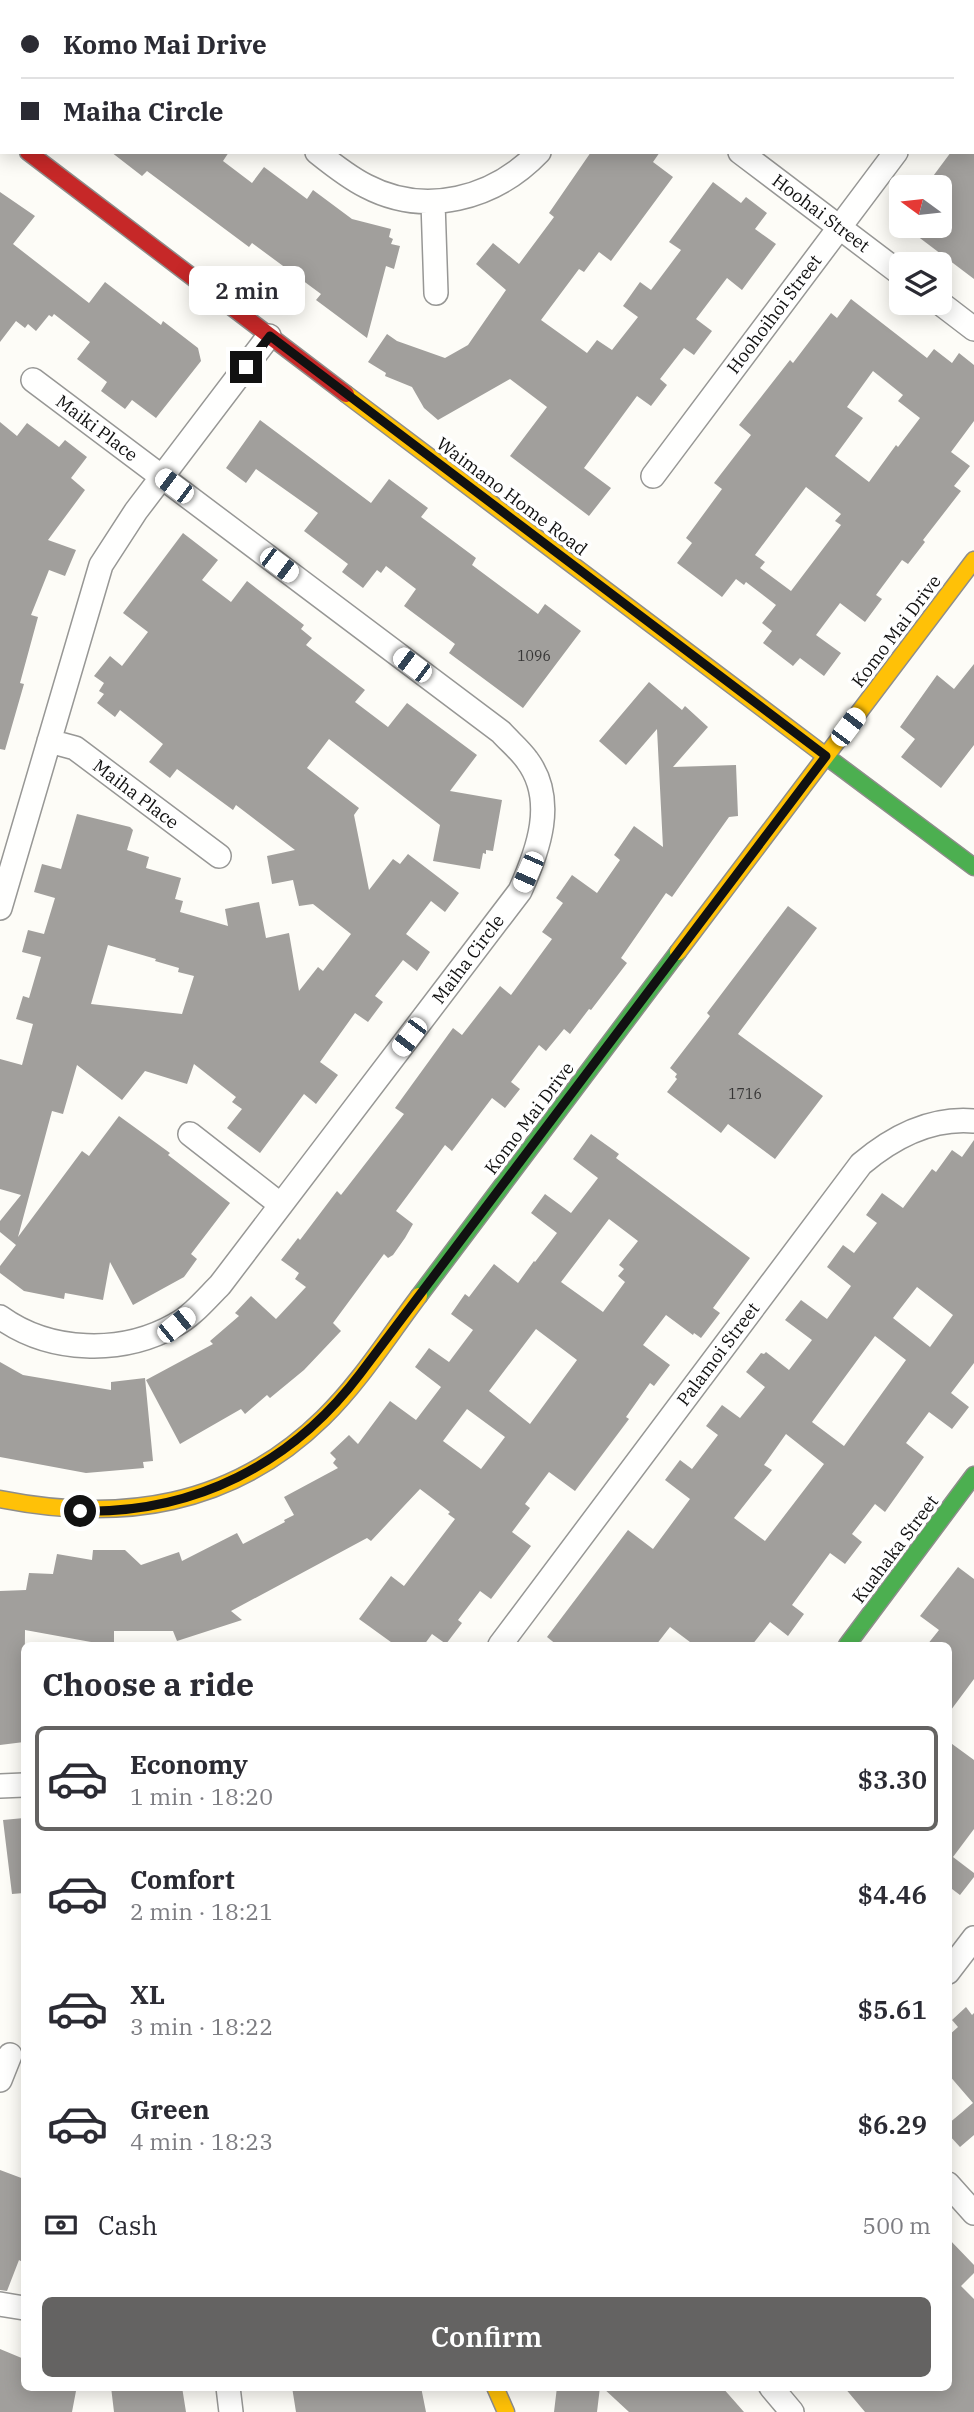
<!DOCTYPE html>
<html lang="en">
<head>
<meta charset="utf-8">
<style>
  body { margin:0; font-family:"IBM Plex Serif",serif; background:#f2f2f3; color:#2b2b33; height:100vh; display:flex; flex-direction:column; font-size:26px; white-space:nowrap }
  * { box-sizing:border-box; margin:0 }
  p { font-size:23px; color:#7c7c81 }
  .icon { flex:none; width:38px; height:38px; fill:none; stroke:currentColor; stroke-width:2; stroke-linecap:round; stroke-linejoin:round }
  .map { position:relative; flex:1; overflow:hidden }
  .drawer { position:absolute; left:21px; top:1642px; width:931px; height:749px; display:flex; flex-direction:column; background:#fff; border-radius:10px; box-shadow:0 4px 18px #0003 }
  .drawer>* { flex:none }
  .top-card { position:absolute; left:0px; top:0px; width:975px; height:154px; box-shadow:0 4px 18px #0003; display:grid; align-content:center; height:154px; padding:0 21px; background:#fff }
  .needle { width:46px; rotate:285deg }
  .buttons { position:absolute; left:889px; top:175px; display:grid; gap:14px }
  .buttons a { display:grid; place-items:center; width:63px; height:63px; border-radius:10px; background:#fff; box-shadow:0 4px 18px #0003; font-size:35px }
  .end { position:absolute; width:32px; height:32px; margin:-16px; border:9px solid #111; background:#fff; box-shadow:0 0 0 4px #fff }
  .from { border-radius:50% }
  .bubble { position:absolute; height:49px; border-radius:10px; background:#fff; box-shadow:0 4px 18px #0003; font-size:23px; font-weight:600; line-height:49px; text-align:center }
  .car { position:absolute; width:21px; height:42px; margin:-21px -10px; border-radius:9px; box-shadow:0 0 5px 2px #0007; background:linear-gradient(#fff 24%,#345 0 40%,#fff 0 76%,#345 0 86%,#fff 0) }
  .top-card b { display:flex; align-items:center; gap:24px; height:66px; font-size:26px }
  .top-card b+b { border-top:2px solid #e1e1e2 }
  .top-card i { width:18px; height:18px; background:#2b2b33 }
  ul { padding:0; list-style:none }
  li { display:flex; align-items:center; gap:21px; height:105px; margin:0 14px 10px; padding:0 7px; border:4px solid transparent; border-radius:10px }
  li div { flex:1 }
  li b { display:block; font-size:26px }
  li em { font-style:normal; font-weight:600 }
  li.selected { border-color:#646362 }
  li>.icon { width:63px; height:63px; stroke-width:1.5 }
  h2 { padding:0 21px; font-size:32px; line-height:84px }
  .pay { display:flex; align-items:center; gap:18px; height:77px; padding:0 21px; font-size:26px }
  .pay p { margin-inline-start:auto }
  .button { display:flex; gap:14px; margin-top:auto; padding:14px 21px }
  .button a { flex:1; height:80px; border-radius:10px; background:#646362; color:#fff; font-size:28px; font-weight:600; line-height:80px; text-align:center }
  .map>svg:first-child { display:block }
  .building { fill:#a19f9c; fill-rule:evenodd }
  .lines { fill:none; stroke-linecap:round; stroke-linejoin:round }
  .street-casing { stroke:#979795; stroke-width:26 }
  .fast-casing { stroke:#8e8d8b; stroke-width:19 }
  .slow-casing { stroke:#8e8d8b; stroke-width:19 }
  .jam-casing { stroke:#8e8d8b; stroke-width:19 }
  .street { stroke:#fffffe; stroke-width:23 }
  .fast { stroke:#4caf50; stroke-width:16 }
  .slow { stroke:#ffc107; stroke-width:16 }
  .jam { stroke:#c62828; stroke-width:16 }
  .route { stroke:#111; stroke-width:9 }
  .labels { text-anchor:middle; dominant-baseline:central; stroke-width:7; stroke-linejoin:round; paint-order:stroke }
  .number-label { font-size:14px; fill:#353434 }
  .street-label { font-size:18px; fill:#111; stroke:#fff }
</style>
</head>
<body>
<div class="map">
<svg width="974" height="2412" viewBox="0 0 974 2412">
  <rect width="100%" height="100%" fill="#fdfcf7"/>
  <path class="building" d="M111 152H229L223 161 252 183 264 167 307 199 313 190 352 219 391 229 389 237 393 239 391 244 400 246 394 269 386 266 367 338 316 300 321 294 252 243 249 247 147 171 142 176Z
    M591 152H660L653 162 673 177 611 261 599 252 584 272 579 269 541 320 587 353 597 340 612 350 638 317 623 306 640 282 651 290 681 250 669 242 713 182 741 203 746 197 767 213 755 229 776 244 742 290 727 278 696 319 712 331 694 355 684 348 660 379 667 385 651 406 637 396 584 468 611 488 589 516 510 456 547 407 510 379 438 420 424 408 412 387 385 376 386 373 368 362 387 334 397 341 445 358 468 345 506 290 476 264 493 243 519 264 554 217 549 213Z
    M951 152H974V279L904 226H940V187H925Z
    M0 192 35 216 13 244 89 303 105 282 161 325 163 321 198 348 201 361 156 418 132 400 125 409 101 391 107 382 77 359 90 342 54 314 52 317 49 315 36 331 28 324 25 328 16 321 0 342Z
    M851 299 927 358 934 349 952 363 959 353 974 365V421L951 452 970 466 954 486 961 491 923 540 925 542 908 564 902 560 876 595 882 599 865 622 840 603 816 635 841 653 824 676 800 658 793 666 763 643 772 631 762 623 776 605 746 582 744 585 736 579 722 597 677 563 692 543 686 538 722 489 714 483 751 435 739 425 790 360 793 363 831 313 837 318ZM873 371 903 395 898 401 920 418 898 447 896 445 869 482 835 456 863 418 847 407ZM806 487 841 514 835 521 841 525 791 591 760 568 765 562 755 555Z
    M260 420 371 503 389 479 428 508 421 517 476 558 472 565 538 614 545 604 581 631 523 708 449 653 455 644 404 606 416 589 386 566 381 573 377 570 363 588 342 572 348 564 304 531 318 513 256 469 246 483 226 468Z
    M0 422 17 436 27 423 59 447 65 440 87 457 71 478 85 490 48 540 76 550 65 576 49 570 31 615 38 617 20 683 24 684 5 750 0 749Z
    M183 533 218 560 202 580 231 602 247 581 304 625 301 629 312 638 306 645 365 690 355 702 388 727 407 703 477 755 450 791 502 800 493 851 486 850V854L483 853 480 869 433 861 440 825 329 739 307 768 359 808 354 815 369 890 393 859 400 864 408 854 459 893 445 912 431 901 406 934 430 952 417 971 403 960 375 996 383 1002 368 1022 355 1013 320 1062 338 1075 316 1104 304 1094 260 1153 227 1128 242 1109 232 1102 236 1097 194 1064 187 1084 145 1071 122 1100 77 1065 63 1114 52 1111 18 1237 82 1151 89 1156 119 1116 170 1153 168 1155 230 1203 191 1254 197 1259 184 1277 133 1305 110 1262 103 1300 65 1293 64 1299 24 1291 0 1273V1266L16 1245 0 1232V1221L21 1195 0 1189V1059L22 1065 33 1024 16 1019 23 996 29 998 41 957 22 952 28 930 44 934 55 898 34 892 42 864 61 869 77 814 130 827 133 830 127 850 149 857 146 868 181 878 175 899 183 901 180 912 228 926 225 909 259 902 266 938 289 933 299 991 318 967 323 971 351 934 313 904 299 906 293 880 272 884 267 856 295 850 236 805 233 810 177 769 170 778 149 762 163 744 120 710 115 717 97 703 104 694 99 691 104 683 94 676 110 656 122 666 148 632 123 613ZM108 945 156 959 155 961 179 968 178 972 194 976 182 1014 91 1004Z
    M974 664V745L941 788 901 757 915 739 900 727 937 675 954 689Z
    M649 682 682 710 685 706 708 727 673 767 736 765 738 816 729 817 672 897 666 893 621 958 627 963 591 1010 589 1009 570 1034 564 1029 546 1051 539 1045 511 1082 520 1089 505 1108 492 1098 452 1151 445 1145 396 1211 413 1224 405 1238 393 1255 388 1258 384 1254 333 1323 341 1331 304 1370 270 1398 267 1395 245 1414 241 1409 180 1444 146 1380 213 1344 210 1341 239 1316 235 1313 251 1296 276 1319 306 1287 295 1279 299 1273 281 1260 298 1238 300 1240 337 1191 341 1195 404 1114 395 1108 453 1028 462 1035 500 986 511 995 552 939 542 932 563 903 556 898 572 875 597 893 620 860 614 855 634 826 663 847 657 729 626 765 599 741Z
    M788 906 817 928 738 1034 823 1096 775 1159 728 1124 721 1133 667 1092 677 1079 675 1077 677 1074 670 1068 710 1016 707 1013Z
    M591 1134 619 1154 616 1158 750 1258 713 1308 720 1313 701 1338 694 1333 693 1335 666 1315 643 1345 670 1365 654 1386 650 1383 626 1417 629 1419 575 1491 549 1472 525 1504 530 1508 512 1532 531 1546 491 1599 480 1591 458 1620 462 1623 446 1644 432 1634 424 1645H395L359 1619 391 1576 404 1586 455 1519 448 1514 450 1512 420 1489 371 1541 367 1538 231 1611 242 1620 177 1641 173 1631H114V1642H91L25 1630 24 1742 0 1745V1591L26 1590 29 1573 53 1574 57 1554 92 1560 93 1550H125L141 1565 179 1552 182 1561 237 1533 243 1544 285 1522 284 1520 294 1515 284 1497 338 1468 333 1463 336 1459 330 1453 349 1435 358 1444 390 1401 416 1420 441 1387 415 1367 429 1348 449 1362 473 1330 451 1314 465 1294 469 1297 494 1264 518 1283 534 1261 535 1262 557 1233 531 1213 545 1194 571 1213 598 1178 573 1159ZM609 1219 638 1241 619 1265 624 1269 618 1276 625 1282 603 1312 561 1282ZM536 1329 577 1360 530 1424 489 1391ZM467 1409 505 1437 481 1469 443 1441Z
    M974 1140V1363L951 1393 969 1407 952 1429 929 1412 906 1443 924 1457 885 1512 875 1504 852 1534 862 1542 845 1564 830 1553 792 1605 804 1614 788 1636 770 1622 752 1645H694L670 1627 656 1645H557L547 1637 628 1530 653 1549 690 1499 665 1480 680 1460 692 1469 718 1435 706 1426 722 1405 740 1418 765 1387 746 1372 761 1353 764 1354 766 1352 789 1370 812 1340 785 1320 801 1300 827 1319 851 1286 827 1267 843 1245 854 1253 877 1223 866 1215 882 1193 903 1208 932 1169 936 1172 952 1150 962 1157ZM917 1287 953 1315 930 1347 893 1318ZM875 1336 906 1360 844 1446 812 1422ZM786 1434 824 1464 765 1541 734 1518 772 1470 764 1465Z
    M0 1362 23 1375 111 1390V1382L145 1378 153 1461 143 1462 144 1468 86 1473 0 1457Z
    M958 1567 974 1579V1679L948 1714V1645H927L939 1630 920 1616Z
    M948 1741 974 1760V1829L953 1857 974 1873V1877L960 1895 948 1886Z
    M24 1818V1893L12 1894 3 1820Z
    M966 2007 972 2015 974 2013V2135L960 2147 948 2134V2124L973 2103 948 2074V2036L958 2027 952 2020Z
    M0 2170 24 2179V2263L19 2260 7 2291 0 2290Z
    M948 2238 974 2265V2273L961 2286 974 2299V2412H865L844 2387H948Z
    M0 2349 24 2359V2387H70L69 2390 76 2391 72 2412H0Z
    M111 2387H182L186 2412H114Z
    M292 2387H421L426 2412H296Z
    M557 2387H600L597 2412H554Z
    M602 2387H722L744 2412H629Z"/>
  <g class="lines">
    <defs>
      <path id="street" d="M538 0 540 2
        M973 51 974 50
        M317 152C332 164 348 177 366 186 425 217 494 199 539 152
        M740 152 901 274
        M433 202 436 293
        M940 303 974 329
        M653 476 896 152
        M49 741 75 748 219 856
        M0 908 101 565 136 511 269 336
        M190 1134 281 1205
        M0 1317C50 1353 122 1355 175 1325 192 1316 206 1299 220 1285L520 891C538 851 557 800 527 760 520 750 509 741 501 732L33 380
        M500 1645 861 1164C893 1137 930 1117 974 1121
        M0 1786 24 1785
        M948 1972 974 1938
        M0 2080 10 2055
        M948 2184 974 2213
        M0 2304 24 2308
        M228 2387 231 2412
        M771 2387 792 2412"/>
      <path id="fast" d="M0 7 2 5
        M823 754 974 867
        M419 1296 678 952
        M847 1645 974 1475"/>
      <path id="slow" d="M346 394 823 754
        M678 952 974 560
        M0 1499C121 1523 232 1507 323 1418 360 1382 388 1337 419 1296
        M495 2387 506 2412"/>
      <path id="jam" d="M0 131 2 133
        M28 152 346 394"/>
    </defs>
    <use href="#street" class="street-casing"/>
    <use href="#fast" class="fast-casing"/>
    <use href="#slow" class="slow-casing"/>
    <use href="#jam" class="jam-casing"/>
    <use href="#street" class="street"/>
    <use href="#fast" class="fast"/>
    <use href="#slow" class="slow"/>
    <use href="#jam" class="jam"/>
  </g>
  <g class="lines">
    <path class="route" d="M80 1511C194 1514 292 1464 360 1374L826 756 270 336 246 367"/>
  </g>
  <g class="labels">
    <g class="number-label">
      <text x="534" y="656">1096</text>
      <text x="745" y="1094">1716</text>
    </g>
    <g class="street-label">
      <text transform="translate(821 213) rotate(37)">Hoohai Street</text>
      <text transform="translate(774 314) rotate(-53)">Hoohoihoi Street</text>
      <text transform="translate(97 428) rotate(37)">Maiki Place</text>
      <text transform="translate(512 496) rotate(37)">Waimano Home Road</text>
      <text transform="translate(896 631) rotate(-53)">Komo Mai Drive</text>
      <text transform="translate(136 794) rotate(37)">Maiha Place</text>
      <text transform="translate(468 959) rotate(-53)">Maiha Circle</text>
      <text transform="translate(529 1118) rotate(-53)">Komo Mai Drive</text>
      <text transform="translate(718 1354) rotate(-53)">Palamoi Street</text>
      <text transform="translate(895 1549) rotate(-53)">Kuahaka Street</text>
    </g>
  </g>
</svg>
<div class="buttons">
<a><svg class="needle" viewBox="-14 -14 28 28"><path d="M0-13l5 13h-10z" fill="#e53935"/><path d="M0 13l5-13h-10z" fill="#7c7c81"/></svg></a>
<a><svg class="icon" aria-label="layers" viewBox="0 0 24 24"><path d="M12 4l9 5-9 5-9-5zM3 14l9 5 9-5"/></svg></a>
</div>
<i class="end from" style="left:80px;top:1511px"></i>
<i class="end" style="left:246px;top:367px"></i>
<div class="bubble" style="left:189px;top:266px;width:116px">2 min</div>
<i class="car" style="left:174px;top:486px;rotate:307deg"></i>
<i class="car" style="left:279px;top:565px;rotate:127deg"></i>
<i class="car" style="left:412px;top:665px;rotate:307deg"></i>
<i class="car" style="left:848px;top:727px;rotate:37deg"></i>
<i class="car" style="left:528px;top:872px;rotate:204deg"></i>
<i class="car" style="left:409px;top:1037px;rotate:217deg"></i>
<i class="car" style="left:176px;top:1325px;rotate:51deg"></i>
<div class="top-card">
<b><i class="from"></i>Komo Mai Drive</b>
<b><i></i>Maiha Circle</b>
</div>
<section class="drawer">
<h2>Choose a ride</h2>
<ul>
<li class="selected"><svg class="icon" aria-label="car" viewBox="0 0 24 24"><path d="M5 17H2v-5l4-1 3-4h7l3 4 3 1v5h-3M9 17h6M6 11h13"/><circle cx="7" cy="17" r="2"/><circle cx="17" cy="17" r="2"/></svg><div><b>Economy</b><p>1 min · 18:20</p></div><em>$3.30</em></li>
<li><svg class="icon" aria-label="car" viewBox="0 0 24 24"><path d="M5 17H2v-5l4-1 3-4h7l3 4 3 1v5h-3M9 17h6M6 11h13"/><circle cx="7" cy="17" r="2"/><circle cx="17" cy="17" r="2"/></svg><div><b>Comfort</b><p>2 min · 18:21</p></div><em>$4.46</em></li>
<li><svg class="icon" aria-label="car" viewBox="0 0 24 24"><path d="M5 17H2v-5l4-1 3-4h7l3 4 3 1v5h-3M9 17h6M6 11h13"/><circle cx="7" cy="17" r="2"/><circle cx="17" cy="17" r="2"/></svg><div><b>XL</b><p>3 min · 18:22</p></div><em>$5.61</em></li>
<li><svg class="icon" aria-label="car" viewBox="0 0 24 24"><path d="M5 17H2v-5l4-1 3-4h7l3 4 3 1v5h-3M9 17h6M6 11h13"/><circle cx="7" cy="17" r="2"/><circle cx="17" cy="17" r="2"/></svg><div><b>Green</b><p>4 min · 18:23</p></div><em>$6.29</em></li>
</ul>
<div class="pay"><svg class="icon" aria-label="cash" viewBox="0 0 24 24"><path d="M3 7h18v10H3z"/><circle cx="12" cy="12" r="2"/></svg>Cash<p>500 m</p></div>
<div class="button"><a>Confirm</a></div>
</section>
</div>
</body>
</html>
